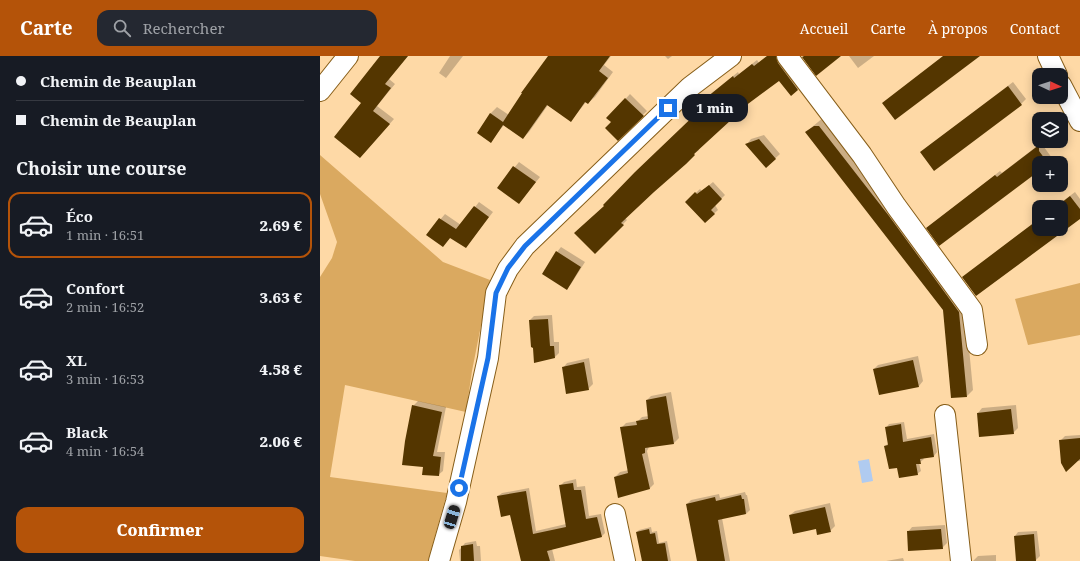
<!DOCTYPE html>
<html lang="fr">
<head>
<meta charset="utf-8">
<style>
  body { margin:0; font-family:"Noto Serif",serif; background:#242831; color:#f1f3f6; height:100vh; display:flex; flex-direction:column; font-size:15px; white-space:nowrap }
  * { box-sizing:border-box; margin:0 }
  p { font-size:13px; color:#9ea1a6 }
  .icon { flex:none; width:22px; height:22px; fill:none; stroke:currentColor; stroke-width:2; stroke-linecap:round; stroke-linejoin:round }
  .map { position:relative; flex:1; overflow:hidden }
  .side { display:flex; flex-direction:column; background:#171b24; width:320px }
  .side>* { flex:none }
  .hud { display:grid; align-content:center; height:88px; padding:0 16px; background:#171b24 }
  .needle { width:26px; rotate:94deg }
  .controls { position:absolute; left:712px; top:12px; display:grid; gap:8px }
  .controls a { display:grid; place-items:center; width:36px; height:36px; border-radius:8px; background:#171b24; box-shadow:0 2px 10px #0003; font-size:20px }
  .end { position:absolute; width:18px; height:18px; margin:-9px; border:5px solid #1a73e8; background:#fff; box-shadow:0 0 0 2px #fff }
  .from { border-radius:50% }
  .bubble { position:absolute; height:28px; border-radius:12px; background:#171b24; box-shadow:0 2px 10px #0003; font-size:13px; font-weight:800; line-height:28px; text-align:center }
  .car { position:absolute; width:12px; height:24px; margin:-12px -6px; border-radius:5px; box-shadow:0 0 3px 1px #0007; background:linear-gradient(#222 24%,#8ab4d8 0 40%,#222 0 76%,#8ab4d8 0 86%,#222 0) }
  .hud b { display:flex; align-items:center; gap:14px; height:38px; font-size:15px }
  .hud b+b { border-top:1px solid #363941 }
  .hud i { width:10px; height:10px; background:#f1f3f6 }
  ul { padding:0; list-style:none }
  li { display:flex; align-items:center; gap:12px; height:66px; margin:0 8px 6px; padding:0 8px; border:2px solid transparent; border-radius:12px }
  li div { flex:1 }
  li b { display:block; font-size:15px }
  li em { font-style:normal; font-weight:800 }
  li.selected { border-color:#b45309 }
  li>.icon { width:36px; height:36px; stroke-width:1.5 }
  h2 { padding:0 16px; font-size:18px; line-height:48px }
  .cta { display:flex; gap:8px; margin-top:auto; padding:8px 16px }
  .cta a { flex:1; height:46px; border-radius:12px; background:#b45309; color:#fff; font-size:16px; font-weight:800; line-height:46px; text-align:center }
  header { display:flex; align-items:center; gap:24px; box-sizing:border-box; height:56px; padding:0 20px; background:#b45309; color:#fff }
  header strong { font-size:19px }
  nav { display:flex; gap:22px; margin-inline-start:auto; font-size:14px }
  .search { width:280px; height:36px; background:#242831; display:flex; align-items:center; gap:10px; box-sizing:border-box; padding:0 14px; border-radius:12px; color:#9ea1a6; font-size:15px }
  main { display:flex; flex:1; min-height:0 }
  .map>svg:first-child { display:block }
  .green { fill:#daa960 }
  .water { fill:#b0cbf0 }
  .shadow { fill:#0003 }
  .building { fill:#543600 }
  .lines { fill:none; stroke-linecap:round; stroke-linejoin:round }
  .minor-casing { stroke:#875e19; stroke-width:22 }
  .minor { stroke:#fff; stroke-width:20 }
  .route { stroke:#1a73e8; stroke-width:5 }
</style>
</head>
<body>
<header>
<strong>Carte</strong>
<div class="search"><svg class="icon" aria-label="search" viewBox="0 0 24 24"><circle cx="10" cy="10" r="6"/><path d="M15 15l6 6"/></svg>Rechercher</div>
<nav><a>Accueil</a><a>Carte</a><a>À propos</a><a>Contact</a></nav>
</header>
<main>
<section class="side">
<div class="hud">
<b><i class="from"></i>Chemin de Beauplan</b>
<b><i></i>Chemin de Beauplan</b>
</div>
<h2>Choisir une course</h2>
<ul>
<li class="selected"><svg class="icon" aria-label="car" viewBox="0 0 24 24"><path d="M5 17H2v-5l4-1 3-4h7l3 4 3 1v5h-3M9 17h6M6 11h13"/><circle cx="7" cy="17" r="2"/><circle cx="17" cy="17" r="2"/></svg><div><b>Éco</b><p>1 min · 16:51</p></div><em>2.69 €</em></li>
<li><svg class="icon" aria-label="car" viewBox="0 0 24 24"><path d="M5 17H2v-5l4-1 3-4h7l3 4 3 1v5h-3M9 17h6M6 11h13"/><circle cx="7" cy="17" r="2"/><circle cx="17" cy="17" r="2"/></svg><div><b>Confort</b><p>2 min · 16:52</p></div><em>3.63 €</em></li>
<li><svg class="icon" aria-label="car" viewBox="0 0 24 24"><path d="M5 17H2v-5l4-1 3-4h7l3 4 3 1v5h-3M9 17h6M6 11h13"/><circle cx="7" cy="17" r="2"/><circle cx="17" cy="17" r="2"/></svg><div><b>XL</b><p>3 min · 16:53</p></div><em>4.58 €</em></li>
<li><svg class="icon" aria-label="car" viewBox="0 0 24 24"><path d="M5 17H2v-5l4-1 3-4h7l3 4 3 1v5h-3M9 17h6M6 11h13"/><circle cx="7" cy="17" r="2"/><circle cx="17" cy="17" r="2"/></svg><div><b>Black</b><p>4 min · 16:54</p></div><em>2.06 €</em></li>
</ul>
<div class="cta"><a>Confirmer</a></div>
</section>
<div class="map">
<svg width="760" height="505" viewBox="0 0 760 505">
  <rect width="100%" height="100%" fill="#fed9a6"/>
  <path class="green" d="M0 99 123 206 170 224 152 315 146 356 25 329 10 421 127 437 108 505H35L0 500V221L12 202 17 186 0 138Z
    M760 227V279L708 289 695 243Z"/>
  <path class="water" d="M549 403 553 425 542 427 538 405Z"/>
  <path class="shadow" d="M61 0H88L69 23 75 28 57 50 74 63 44 97 42 47Z
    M130 0H143L126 22 119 17Z
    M230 0H291L284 9 293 16 275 41 268 47 266 46 251 65 228 49 209 76 203 82 184 69 171 85 158 76 171 57 177 51 189 59Z
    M345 0H352L348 3Z
    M447 0H461L482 29 471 39 459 24 414 57 415 59 378 93 379 94 374 98 305 162 307 164 275 197 285 149 386 50 387 41 418 16 419 18 437 4 439 7Z
    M529 0H554L538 12Z
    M693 26 706 43 701 48 606 92Z
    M310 38 327 55 298 83 292 66 288 62Z
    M504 61 645 250 653 334 647 340 624 254 486 76Z
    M444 79 460 98 446 111 427 88 431 83Z
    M721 87 732 102 727 107H719V113L607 172 680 115 682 117Z
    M199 106 220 121 203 142 178 132Z
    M393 126 405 139 395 149 398 154 385 166 366 146 380 133 382 135Z
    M755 136 760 143V162L656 239 643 221 719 163V173H741V151H735Z
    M159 146 173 156 146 191 131 181 123 190 108 178 125 158 141 169Z
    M241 191 265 206 251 228 246 233 237 196Z
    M232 259 234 286H239V297L235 301 210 264 214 260Z
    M598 300 603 325 599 330 554 313 558 309Z
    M269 302 273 328 268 333 243 312 247 307Z
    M351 336 359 382 354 387 329 391 327 395 334 428 329 433 295 421 300 416 309 414 301 372 306 367 318 365 322 361 329 360 327 344 331 340Z
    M98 345 126 351 117 396H125L123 415 118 419 104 410 93 350Z
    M696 349 698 372 693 377 658 357 662 352Z
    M584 366 587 383 614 378 617 396 614 400 603 402 604 403 599 407 601 415 597 418 578 411 565 390 569 387 566 372 569 368Z
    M760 379V405H756L740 385 745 380Z
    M256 423 257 431 265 430 269 460 281 458 285 477 281 481 232 493 235 505H202L190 458 178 440 182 437 209 432 216 475 246 468 240 430 244 426Z
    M425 436 426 439H427L430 454 426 458 402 462 410 505H378L367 448 371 444 399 438 400 442Z
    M510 447 515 470 510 475 497 472 470 459 475 455Z
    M625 469 627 487 622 492 588 476 592 471Z
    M331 471 332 476 337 475 339 487 347 485 351 505H323L317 476 319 474Z
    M717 475 720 500 716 504 697 505 695 480 698 476Z
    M156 485 157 490H160L161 505H140L139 494 142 491 145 487Z
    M676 499V505H653L658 500Z
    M583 502 584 505H566Z"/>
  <path class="building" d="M60 0H88L65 28 71 32 53 55 70 68 40 102 14 81 41 47 30 38Z
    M228 0H290L279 15 288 22 268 48 265 46 251 66 227 49 203 83 183 69 171 87 157 77 170 57 183 66 202 37H201Z
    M447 0H456L458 7 478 34 471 40 459 25 409 62 411 64 374 98 375 99 366 108 334 136 301 167 304 169 275 198 254 177 284 150 283 149 315 116 384 50 381 46 413 20 414 22 432 8 434 10Z
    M484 0H521L496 20 482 1Z
    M623 0H660L575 64 562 47Z
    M688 30 702 49 614 115 600 96Z
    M305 42 324 60 298 85 285 72 291 66 286 62Z
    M494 70H499L569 160 639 256 647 341 631 342 623 254 485 76Z
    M439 83 456 103 446 112 425 88Z
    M719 89V95L728 107H719V115L619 190 606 172 675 119 677 121Z
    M193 110 216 126 199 148 177 132Z
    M389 129 402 143 391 154 395 158 385 167 365 146 375 136 377 138Z
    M750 140 760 153V163L656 240 642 221 719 163V173H741V151H736Z
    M154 150 169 161 146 192 130 182 123 191 106 179 119 162 136 173Z
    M236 195 261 211 247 234 222 218Z
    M228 263 230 290H234L235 302 214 307 213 292 211 291 209 264Z
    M593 304 599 331 559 339 553 313Z
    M264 306 269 334 246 338 242 311Z
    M346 340 354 388 325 392V397L322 398 330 433 298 442 294 421 308 417 300 371 317 369 316 365 328 363 326 344Z
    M92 349 122 356 113 400 121 401 119 420 102 419 103 411 82 409 85 385Z
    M691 353 694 378 659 381 657 357Z
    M581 368 583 386 611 381 614 401 600 403 601 408H596L598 419 579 422 577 412 569 413 564 390 568 389 565 371Z
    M760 382V403L746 416 741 407 739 384Z
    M253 427 254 434H261L266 463 277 461 282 481 227 495 230 505H201L190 459 181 461 177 440 206 435 213 478 246 471 239 429Z
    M421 439 422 443H424L426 458 398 464 405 505H377L366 448 395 441 396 445Z
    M505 451 511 476 497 479 496 473 473 478 469 459Z
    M329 473 330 478 335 477 337 488 345 487 348 505H322L316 476Z
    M621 473 623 493 588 495 587 475Z
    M714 478 716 505H696L694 480Z
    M153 488 154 505H141V490Z"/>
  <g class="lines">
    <defs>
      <path id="minor" d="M467 0 542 99 576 150 652 254 657 289
        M728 0 737 19
        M741 29 760 65
        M0 35 28 0
        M625 359 641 505
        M295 458 305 505
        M119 505 136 446 168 302 176 237 188 213 205 190 370 31 411 0"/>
    </defs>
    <use href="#minor" class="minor-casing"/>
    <use href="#minor" class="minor"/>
  </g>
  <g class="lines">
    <path class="route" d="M139 432 168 302 176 237 188 212 205 190 348 52"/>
  </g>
</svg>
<div class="controls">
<a><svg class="needle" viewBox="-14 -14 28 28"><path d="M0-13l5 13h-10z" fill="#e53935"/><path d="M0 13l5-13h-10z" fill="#9ea1a6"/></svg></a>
<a><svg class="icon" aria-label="layers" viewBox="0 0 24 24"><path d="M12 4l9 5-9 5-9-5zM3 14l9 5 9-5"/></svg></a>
<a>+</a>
<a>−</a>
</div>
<i class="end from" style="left:139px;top:432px"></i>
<i class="end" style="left:348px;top:52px"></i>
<div class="bubble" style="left:362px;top:38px;width:66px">1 min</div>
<i class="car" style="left:132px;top:461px;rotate:17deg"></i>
</div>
</main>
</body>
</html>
